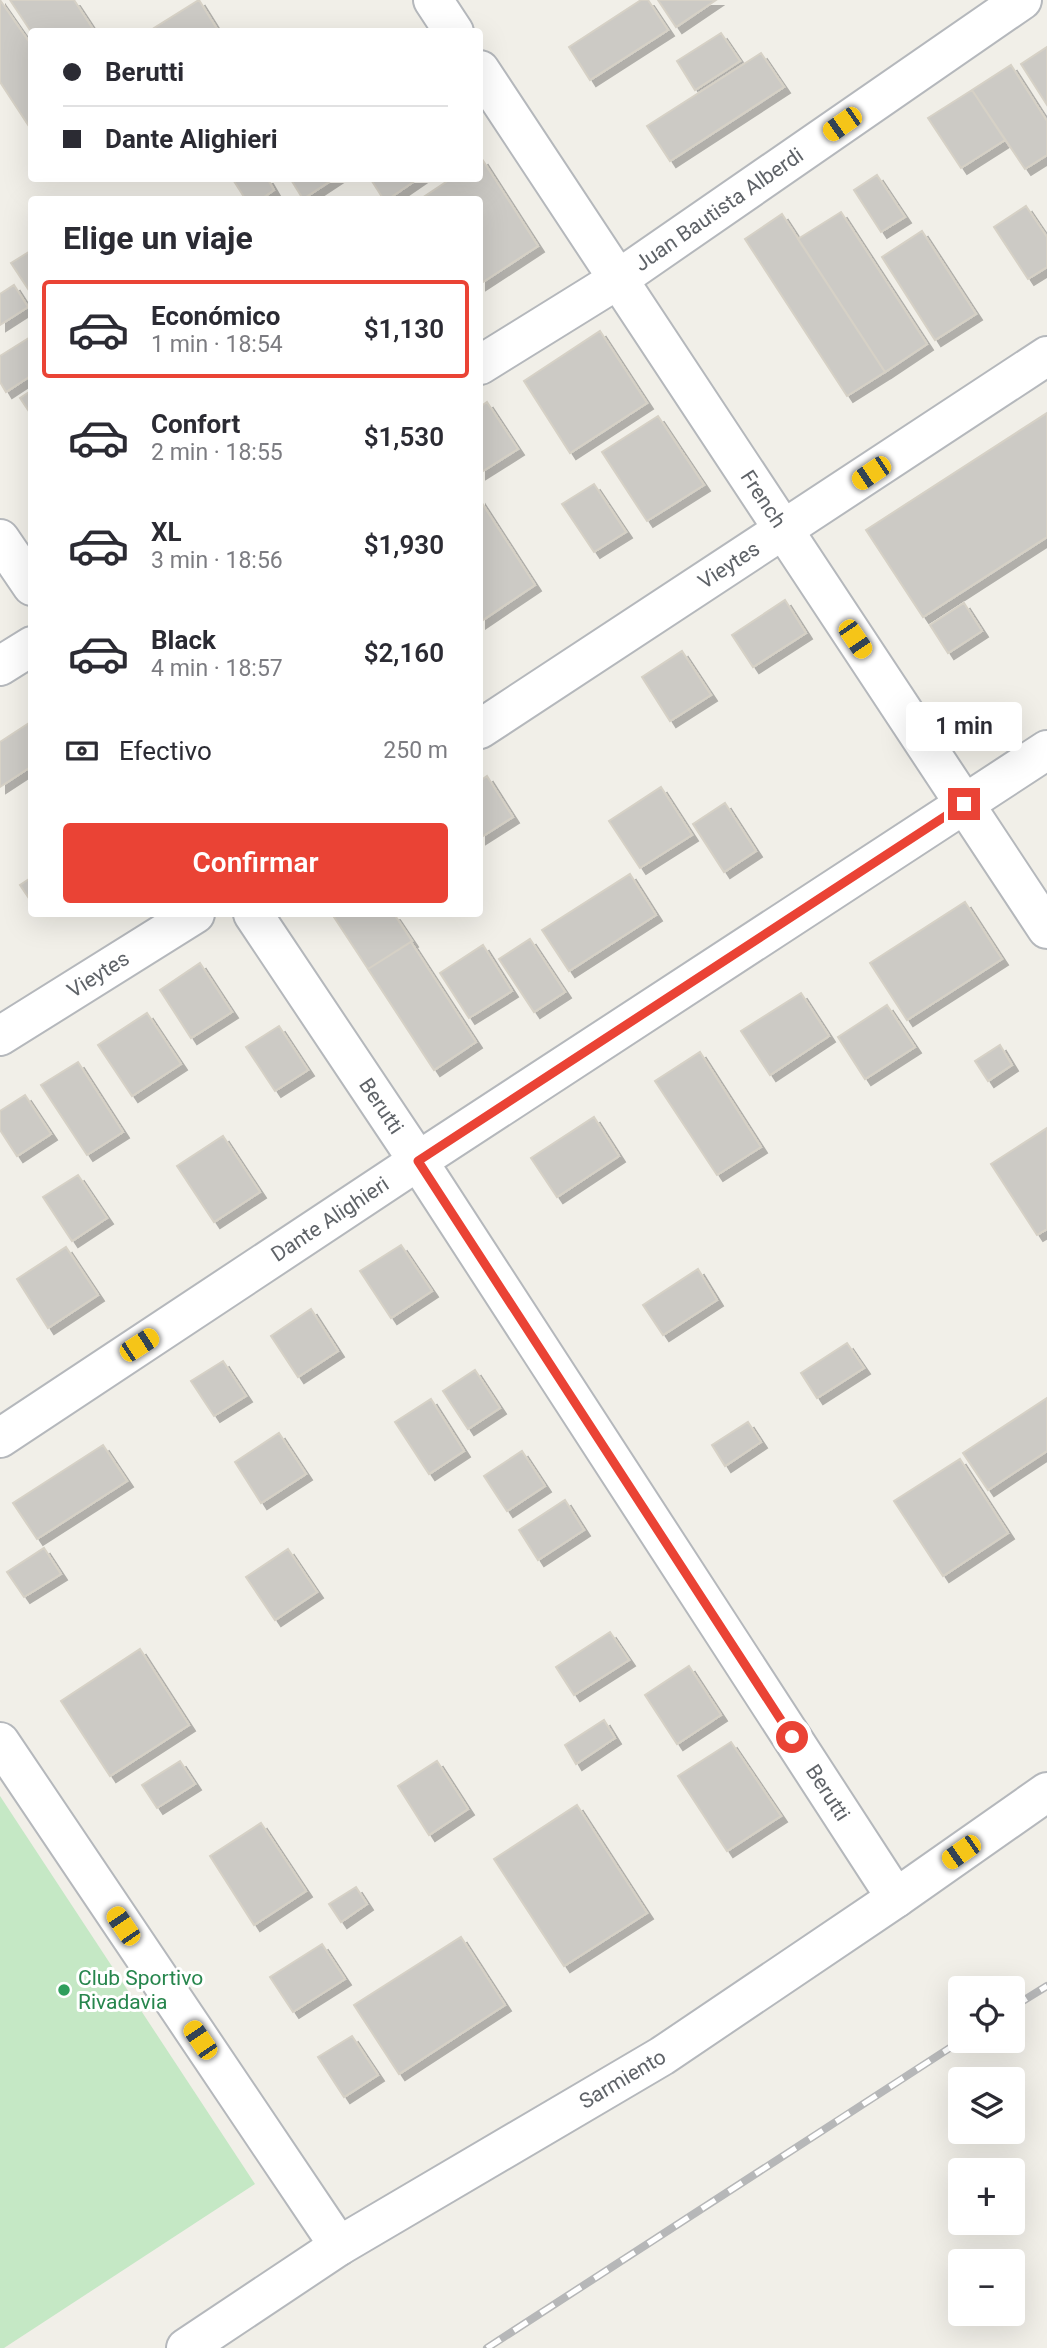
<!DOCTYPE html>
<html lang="es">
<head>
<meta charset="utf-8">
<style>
  body { margin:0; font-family:Roboto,sans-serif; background:#f7f7f7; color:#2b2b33; height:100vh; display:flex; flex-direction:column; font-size:26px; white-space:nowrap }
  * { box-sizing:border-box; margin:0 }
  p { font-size:23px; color:#7c7c81 }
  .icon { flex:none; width:38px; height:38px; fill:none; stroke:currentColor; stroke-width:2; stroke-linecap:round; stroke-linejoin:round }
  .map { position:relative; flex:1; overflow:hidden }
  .panel { position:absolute; left:28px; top:196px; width:455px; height:721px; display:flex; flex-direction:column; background:#fff; border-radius:7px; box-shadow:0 7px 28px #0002 }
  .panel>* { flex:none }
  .top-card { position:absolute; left:28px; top:28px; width:455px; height:154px; border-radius:7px; box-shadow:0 7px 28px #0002; display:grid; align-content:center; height:154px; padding:0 35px; background:#fff }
  .buttons { position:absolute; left:948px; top:1976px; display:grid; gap:14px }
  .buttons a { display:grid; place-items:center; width:77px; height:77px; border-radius:7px; background:#fff; box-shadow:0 7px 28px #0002; font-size:35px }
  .end { position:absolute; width:32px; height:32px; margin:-16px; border:9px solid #ea4335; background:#fff; box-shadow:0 0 0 4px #fff }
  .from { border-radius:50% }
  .bubble { position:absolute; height:49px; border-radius:7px; background:#fff; box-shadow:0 7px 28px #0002; font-size:23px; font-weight:600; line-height:49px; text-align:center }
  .car { position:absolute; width:21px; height:42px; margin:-21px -10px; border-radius:9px; box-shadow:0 0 5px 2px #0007; background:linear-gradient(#f5c518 24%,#345 0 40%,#f5c518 0 76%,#345 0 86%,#f5c518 0) }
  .top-card b { display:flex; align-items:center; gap:24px; height:66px; font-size:26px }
  .top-card b+b { border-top:2px solid #e1e1e2 }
  .top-card i { width:18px; height:18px; background:#2b2b33 }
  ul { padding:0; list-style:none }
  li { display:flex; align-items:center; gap:21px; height:98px; margin:0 14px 10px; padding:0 21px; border:4px solid transparent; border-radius:7px }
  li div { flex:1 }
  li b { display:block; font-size:26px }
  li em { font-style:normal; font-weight:600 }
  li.current { border-color:#ea4335 }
  li>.icon { width:63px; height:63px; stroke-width:1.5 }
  h2 { padding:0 35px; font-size:32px; line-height:84px }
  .pay { display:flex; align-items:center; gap:18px; height:77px; padding:0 35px; font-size:26px }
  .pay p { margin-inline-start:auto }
  .button { display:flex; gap:14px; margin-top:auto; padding:14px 35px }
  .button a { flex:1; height:80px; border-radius:7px; background:#ea4335; color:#fff; font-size:28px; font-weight:600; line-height:80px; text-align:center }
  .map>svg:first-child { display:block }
  .pitch { fill:#c5e8c5 }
  .building { fill:#cccac5; stroke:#d6d1c6; stroke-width:2; filter:url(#shadow) }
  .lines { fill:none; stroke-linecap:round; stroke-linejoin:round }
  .minor-casing { stroke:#b5b8bc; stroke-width:42 }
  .minor { stroke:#fff; stroke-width:38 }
  .rail-casing { stroke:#b6b7b8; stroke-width:8 }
  .rail { stroke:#fff; stroke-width:5; stroke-dasharray:16; stroke-linecap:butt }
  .route { stroke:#ea4335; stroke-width:9 }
  .leisure-dot { fill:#2e9e5b; stroke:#fff; stroke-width:2.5 }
  .labels { text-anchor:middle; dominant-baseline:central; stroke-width:6; stroke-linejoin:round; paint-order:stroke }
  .street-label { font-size:21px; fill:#5f6368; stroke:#fff }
  .leisure-label { font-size:21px; fill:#27864d; stroke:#fff; text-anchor:start }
</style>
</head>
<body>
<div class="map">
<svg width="1047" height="2348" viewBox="0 0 1047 2348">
  <defs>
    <filter id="shadow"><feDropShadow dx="6" dy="6" stdDeviation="0" flood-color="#0004"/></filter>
  </defs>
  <rect width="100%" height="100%" fill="#f1efe8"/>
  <path class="pitch" d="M0 1796 255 2184 4 2348H0Z"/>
  <path class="building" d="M0 0 32 46V131L0 82Z
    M10 0H74L95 32H32V33Z
    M199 0 219 32H157L154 28Z
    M641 0H648L668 30 590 80 569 47Z
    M658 0H716L676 27Z
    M721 33 740 61 695 90 677 61Z
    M1047 47V105L1021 64Z
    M761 53 784 87 670 161 647 126Z
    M1011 65 1047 121V155L1025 169 972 90Z
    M972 90 1005 140 961 168 928 118Z
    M482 159 538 246 480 284V200H419L452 178H480V161Z
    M877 175 905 217 881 232 854 190Z
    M232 178H267L274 190 260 200H246Z
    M290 178H335L303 199Z
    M370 178H419L387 200H384Z
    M1026 206 1047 237V267L1028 279 994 227Z
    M841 212 927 344 885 372 798 239Z
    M782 214 885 372 847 396 745 239Z
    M922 231 976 314 935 340 882 257Z
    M32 250V295L11 263Z
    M14 285 28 307 0 325V294Z
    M600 331 647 403 570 453 524 381Z
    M32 336V375L6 392 0 382V356Z
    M32 390V416L20 398Z
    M487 402 518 449 480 473V407Z
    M1047 413V537L923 617 866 530Z
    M658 416 704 485 647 521 602 452Z
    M594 484 626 532 594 552 562 504Z
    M480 500 535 585 480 622Z
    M785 600 806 633 753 667 732 635Z
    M964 603 982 631 948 653 930 625Z
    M682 651 711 695 670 721 642 677Z
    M32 721V766L0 787V742Z
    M487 776 513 817 480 838V781Z
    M661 787 692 835 640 868 609 821Z
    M725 803 756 851 724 872 693 824Z
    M630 874 656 915 569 971 542 930Z
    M32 877V903L20 885Z
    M965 902 1002 959 907 1020 870 963Z
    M332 914H394L412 941 368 969Z
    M530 939 565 992 534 1012 499 959Z
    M411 942 476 1042 434 1070 368 969Z
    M483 945 512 991 469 1018 440 973Z
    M200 963 232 1012 191 1038 160 990Z
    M801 993 829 1036 770 1075 741 1031Z
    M887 1005 915 1047 865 1079 838 1037Z
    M147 1013 181 1064 132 1096 98 1045Z
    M279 1026 308 1070 275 1091 246 1047Z
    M1000 1045 1012 1065 988 1081 975 1061Z
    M700 1052 761 1147 717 1175 655 1081Z
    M78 1062 123 1132 87 1155 41 1085Z
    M25 1095 51 1134 17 1156 0 1130V1111Z
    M594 1117 619 1156 557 1197 531 1158Z
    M1047 1128V1229L1037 1235 991 1164Z
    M223 1136 260 1192 214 1222 177 1166Z
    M78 1175 107 1218 72 1241 43 1197Z
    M401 1245 432 1291 391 1318 360 1271Z
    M66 1247 98 1295 48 1328 17 1279Z
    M698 1269 717 1300 663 1335 643 1305Z
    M311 1309 338 1351 298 1377 271 1336Z
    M847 1343 864 1368 817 1398 801 1373Z
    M223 1361 246 1396 214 1416 191 1381Z
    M475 1370 500 1408 468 1429 443 1391Z
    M1047 1398V1451L988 1490 963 1453Z
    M431 1399 464 1451 429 1474 395 1422Z
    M748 1422 761 1442 725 1466 712 1445Z
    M279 1433 306 1474 261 1503 235 1462Z
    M103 1445 127 1481 37 1539 13 1503Z
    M522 1451 545 1486 507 1511 484 1476Z
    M960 1459 1008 1533 943 1576 894 1501Z
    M565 1500 584 1530 538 1560 519 1530Z
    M44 1548 61 1574 24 1597 7 1572Z
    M288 1549 317 1592 275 1620 246 1577Z
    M610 1632 629 1660 574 1695 556 1667Z
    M140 1649 189 1725 110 1776 61 1701Z
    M689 1666 721 1715 677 1744 645 1695Z
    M604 1720 615 1738 576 1764 565 1745Z
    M731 1742 781 1816 727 1851 678 1776Z
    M180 1761 195 1784 157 1808 142 1785Z
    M437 1761 468 1809 429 1835 398 1786Z
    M577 1805 647 1913 564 1966 494 1859Z
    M261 1823 306 1891 254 1925 210 1856Z
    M356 1887 367 1904 341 1922 329 1904Z
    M461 1937 505 2005 399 2074 354 2005Z
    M322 1944 345 1979 293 2012 270 1977Z
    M352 2036 378 2075 344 2097 318 2057Z"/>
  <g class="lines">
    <defs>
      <g id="minor">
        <path d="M433 0 454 32"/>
        <path id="s1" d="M480 70 1047 929"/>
        <path id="s2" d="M480 365 617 280 1022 0"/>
        <path d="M0 539 32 586"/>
        <path d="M0 666 32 646"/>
        <path id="s3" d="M480 729 1047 356"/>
        <path id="s4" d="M253 914 418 1161 896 1898"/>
        <path id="s5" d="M0 1036 195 914"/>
        <path id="s6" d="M0 1438 418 1161 1047 750"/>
        <path d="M0 1742 339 2246"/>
        <path id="s7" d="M186 2348 339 2246 662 2056 896 1898 1047 1792"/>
      </g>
    </defs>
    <use href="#minor" class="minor-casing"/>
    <use href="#minor" class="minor"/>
    <defs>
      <path id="rail" d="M1013 2007 1047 1986
        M487 2348 962 2040"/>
    </defs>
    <use href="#rail" class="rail-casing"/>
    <use href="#rail" class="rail"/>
  </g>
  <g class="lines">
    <path class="route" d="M792 1737 418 1161 964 804"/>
  </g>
  <circle class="leisure-dot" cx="64" cy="1990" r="7"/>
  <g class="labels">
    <g class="street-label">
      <text stroke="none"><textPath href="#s2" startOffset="285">Juan Bautista Alberdi</textPath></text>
      <text stroke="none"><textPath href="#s1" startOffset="514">French</textPath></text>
      <text stroke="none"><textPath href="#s3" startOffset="298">Vieytes</textPath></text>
      <text stroke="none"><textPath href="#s5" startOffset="116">Vieytes</textPath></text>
      <text stroke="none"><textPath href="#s4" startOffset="231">Berutti</textPath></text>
      <text stroke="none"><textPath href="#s6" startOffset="396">Dante Alighieri</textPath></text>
      <text stroke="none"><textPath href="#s4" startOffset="1050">Berutti</textPath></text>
      <text stroke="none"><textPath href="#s7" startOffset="513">Sarmiento</textPath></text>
    </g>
    <g class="leisure-label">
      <text x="78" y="1978">Club Sportivo<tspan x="78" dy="24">Rivadavia</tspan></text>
    </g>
  </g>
</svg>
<div class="buttons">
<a><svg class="icon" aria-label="locate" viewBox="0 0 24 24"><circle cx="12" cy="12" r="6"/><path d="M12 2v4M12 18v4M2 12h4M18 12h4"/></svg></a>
<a><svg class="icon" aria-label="layers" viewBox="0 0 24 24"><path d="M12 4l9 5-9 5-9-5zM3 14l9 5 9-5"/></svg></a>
<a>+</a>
<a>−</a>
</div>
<i class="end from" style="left:792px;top:1737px"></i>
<i class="end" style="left:964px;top:804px"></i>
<div class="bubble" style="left:906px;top:702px;width:116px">1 min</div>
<i class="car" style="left:842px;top:124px;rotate:235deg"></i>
<i class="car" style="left:871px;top:473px;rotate:236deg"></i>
<i class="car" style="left:855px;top:639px;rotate:146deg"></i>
<i class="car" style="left:139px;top:1345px;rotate:57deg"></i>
<i class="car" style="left:961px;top:1852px;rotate:235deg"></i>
<i class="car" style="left:123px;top:1926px;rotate:326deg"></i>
<i class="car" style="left:200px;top:2040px;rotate:326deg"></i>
<div class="top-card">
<b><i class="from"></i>Berutti</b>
<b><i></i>Dante Alighieri</b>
</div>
<section class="panel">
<h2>Elige un viaje</h2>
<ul>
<li class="current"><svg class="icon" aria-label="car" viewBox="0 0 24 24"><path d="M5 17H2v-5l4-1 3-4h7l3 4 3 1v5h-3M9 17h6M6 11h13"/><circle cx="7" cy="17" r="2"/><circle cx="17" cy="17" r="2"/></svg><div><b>Económico</b><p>1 min · 18:54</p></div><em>$1,130</em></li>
<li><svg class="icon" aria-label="car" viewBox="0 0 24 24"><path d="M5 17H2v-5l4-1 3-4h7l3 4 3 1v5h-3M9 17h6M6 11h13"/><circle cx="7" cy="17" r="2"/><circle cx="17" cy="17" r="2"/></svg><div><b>Confort</b><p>2 min · 18:55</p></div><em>$1,530</em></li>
<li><svg class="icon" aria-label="car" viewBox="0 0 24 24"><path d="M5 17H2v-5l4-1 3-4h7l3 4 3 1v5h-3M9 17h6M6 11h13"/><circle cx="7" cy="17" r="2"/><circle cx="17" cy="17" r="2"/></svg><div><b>XL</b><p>3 min · 18:56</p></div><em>$1,930</em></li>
<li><svg class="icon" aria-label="car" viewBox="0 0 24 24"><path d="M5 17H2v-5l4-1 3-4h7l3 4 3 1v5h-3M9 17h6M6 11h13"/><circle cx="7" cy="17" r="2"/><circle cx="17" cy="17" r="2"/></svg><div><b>Black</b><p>4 min · 18:57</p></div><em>$2,160</em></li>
</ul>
<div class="pay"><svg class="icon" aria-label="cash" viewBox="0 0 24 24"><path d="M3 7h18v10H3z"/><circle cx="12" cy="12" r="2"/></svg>Efectivo<p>250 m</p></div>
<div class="button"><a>Confirmar</a></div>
</section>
</div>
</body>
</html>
